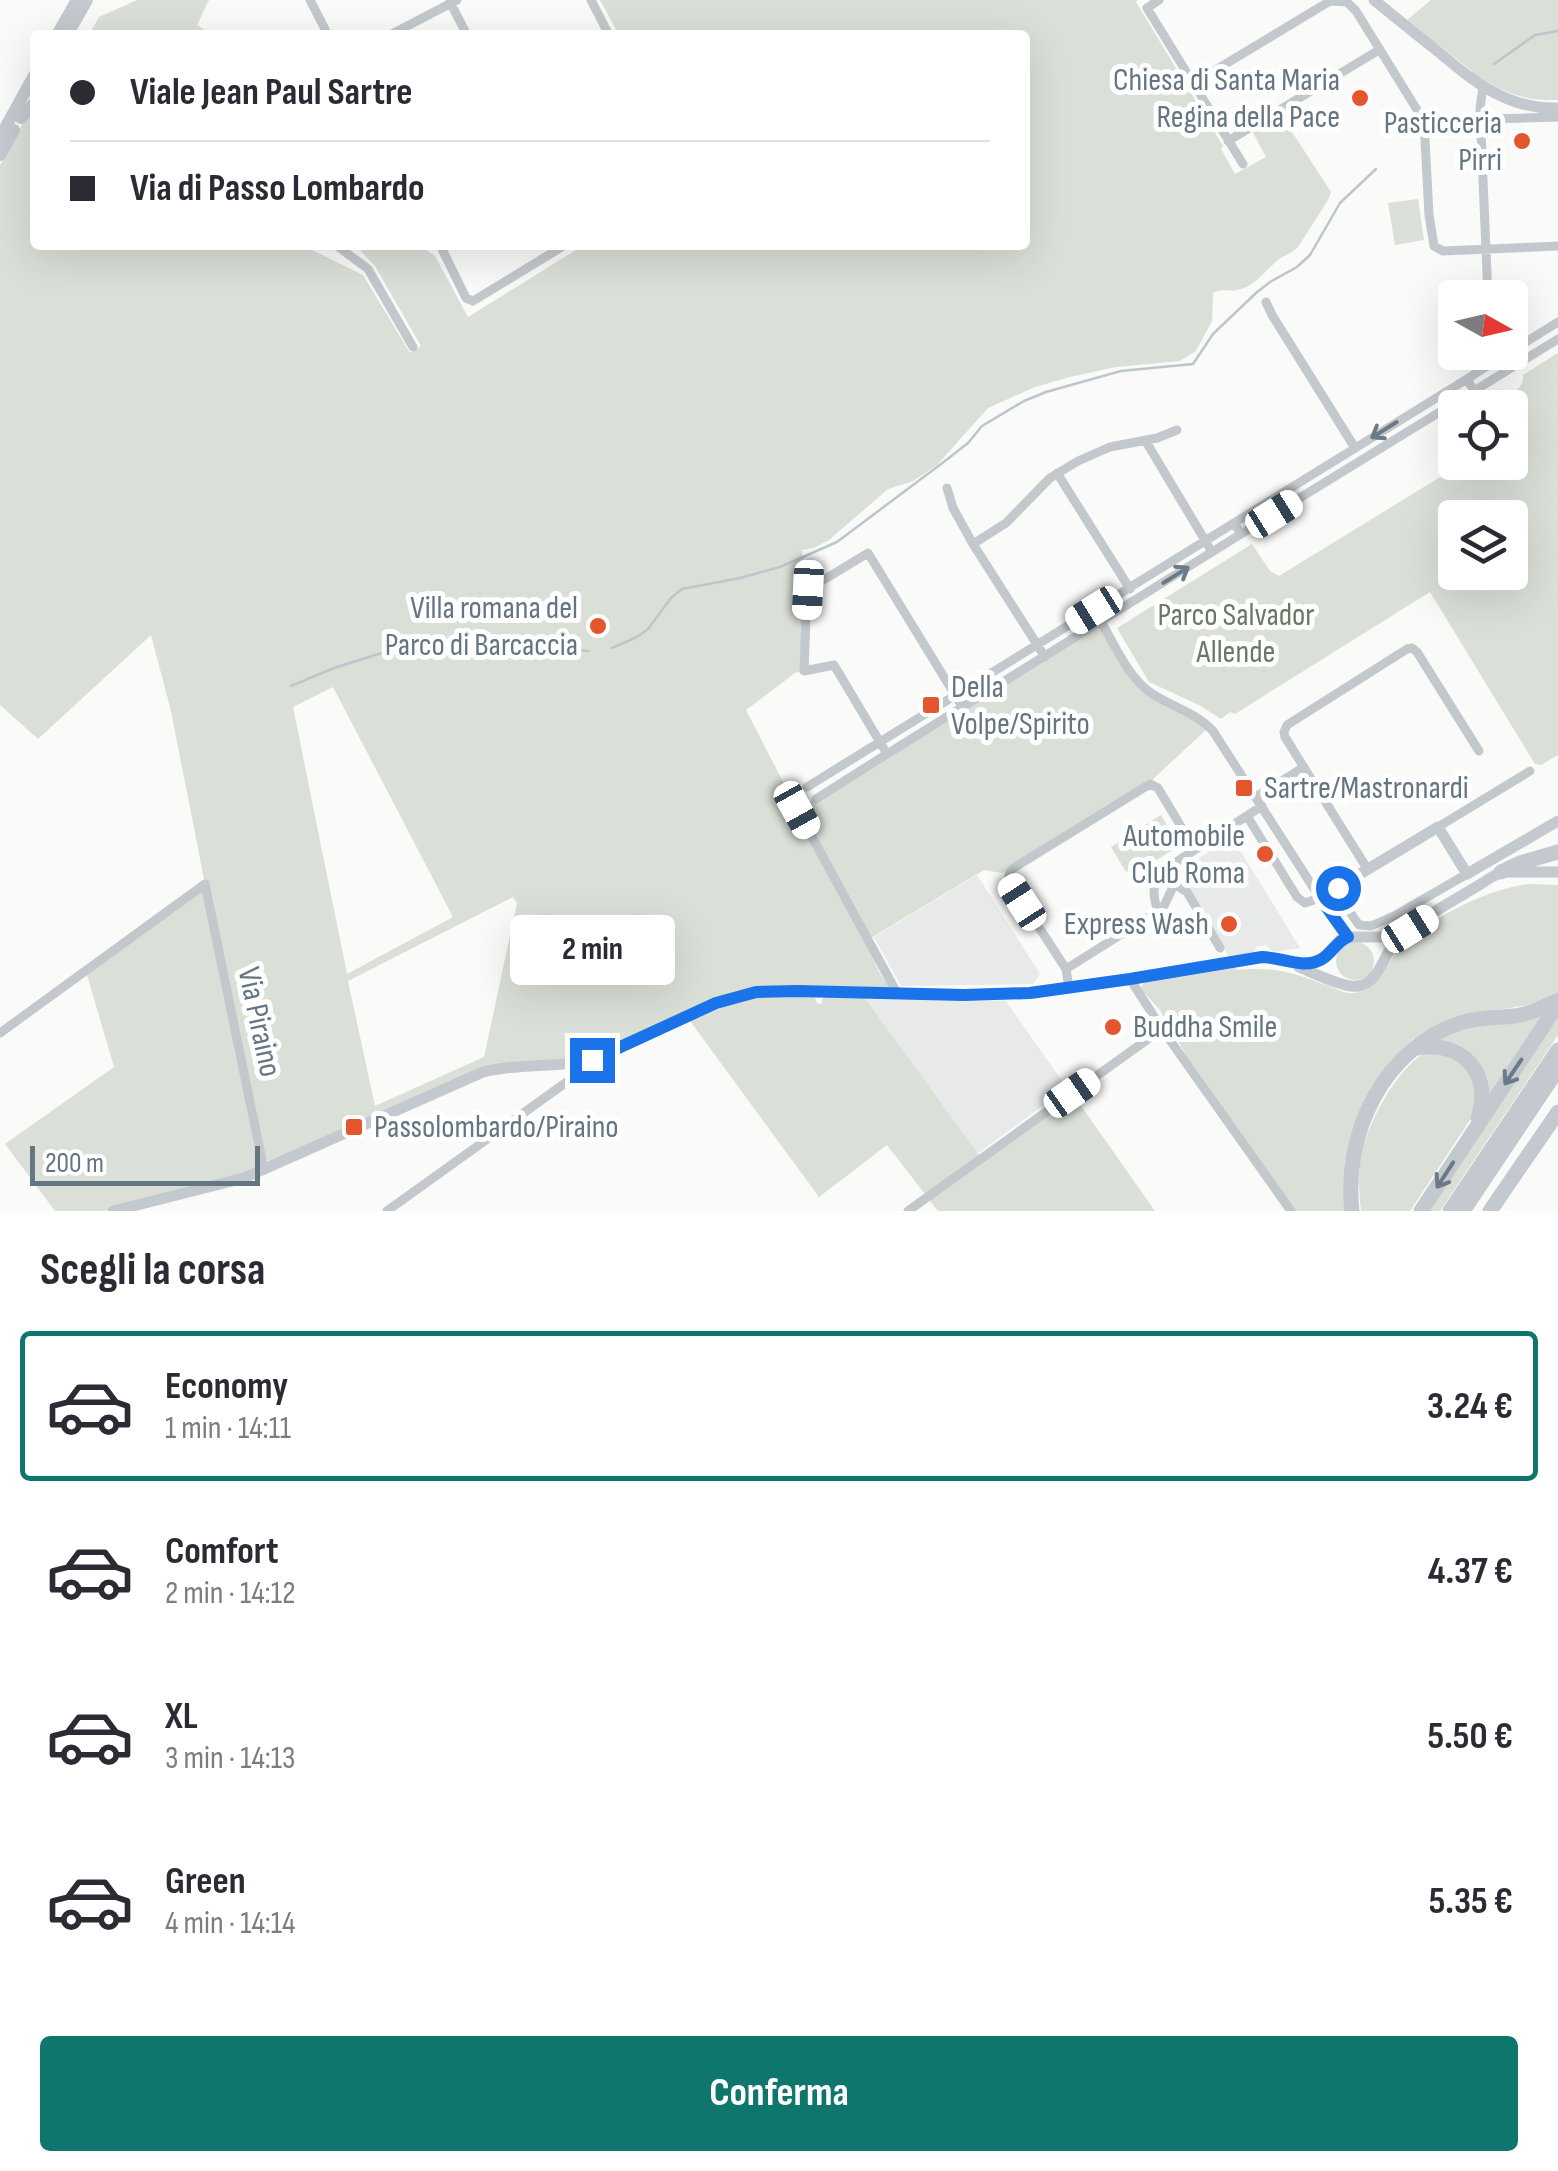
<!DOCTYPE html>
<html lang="it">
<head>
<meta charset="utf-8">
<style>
  body { margin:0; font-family:"Sofia Sans Condensed",sans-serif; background:#f7f7f7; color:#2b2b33; height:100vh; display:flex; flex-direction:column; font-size:38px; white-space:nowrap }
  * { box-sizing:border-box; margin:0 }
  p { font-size:32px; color:#7c7c81 }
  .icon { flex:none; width:55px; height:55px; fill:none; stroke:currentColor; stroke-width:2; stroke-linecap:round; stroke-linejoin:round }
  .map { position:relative; height:1211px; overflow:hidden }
  .sheet { display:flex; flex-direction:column; background:#fff; flex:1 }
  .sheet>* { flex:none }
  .guide { position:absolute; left:30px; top:30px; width:1000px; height:220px; border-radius:10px; box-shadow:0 10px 40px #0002; display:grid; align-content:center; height:220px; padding:0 40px; background:#fff }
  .needle { width:65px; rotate:98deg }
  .controls { position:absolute; left:1438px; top:280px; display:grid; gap:20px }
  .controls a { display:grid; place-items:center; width:90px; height:90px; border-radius:10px; background:#fff; box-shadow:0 10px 40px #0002; font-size:50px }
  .scale { position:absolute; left:30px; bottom:25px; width:230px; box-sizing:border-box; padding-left:10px; border:5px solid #657683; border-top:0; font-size:28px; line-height:35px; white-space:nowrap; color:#657683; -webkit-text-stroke:8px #fff; paint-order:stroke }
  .end { position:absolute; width:45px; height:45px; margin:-22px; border:12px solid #1a73e8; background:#fff; box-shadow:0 0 0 5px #fff }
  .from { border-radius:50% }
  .bubble { position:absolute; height:70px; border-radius:10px; background:#fff; box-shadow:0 10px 40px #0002; font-size:32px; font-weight:700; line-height:70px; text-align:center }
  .car { position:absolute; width:30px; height:60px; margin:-30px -15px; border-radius:12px; box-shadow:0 0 8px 2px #0007; background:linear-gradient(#fff 24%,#345 0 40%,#fff 0 76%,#345 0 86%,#fff 0) }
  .guide b { display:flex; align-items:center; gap:35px; height:95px; font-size:38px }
  .guide b+b { border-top:2px solid #e1e1e2 }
  .guide i { width:25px; height:25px; background:#2b2b33 }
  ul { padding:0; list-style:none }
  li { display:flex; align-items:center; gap:30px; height:150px; margin:0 20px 15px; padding:0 20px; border:5px solid transparent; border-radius:10px }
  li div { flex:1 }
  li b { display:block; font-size:38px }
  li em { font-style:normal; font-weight:700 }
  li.on { border-color:#0f766e }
  li>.icon { width:90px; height:90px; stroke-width:1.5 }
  h2 { padding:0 40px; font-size:45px; line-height:120px }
  .cta { display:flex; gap:20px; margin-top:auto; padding:20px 40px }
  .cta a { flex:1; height:115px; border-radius:10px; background:#0f766e; color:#fff; font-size:40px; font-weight:700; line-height:115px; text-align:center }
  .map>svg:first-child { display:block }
  .built { fill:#e8e9e9 }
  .green { fill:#dadfd7; fill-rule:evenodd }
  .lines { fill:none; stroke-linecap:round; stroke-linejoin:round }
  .stream { stroke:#bbc7cb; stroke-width:2.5 }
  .street { stroke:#c3c8cc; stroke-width:9 }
  .secondary { stroke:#c3c9ce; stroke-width:11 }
  .primary { stroke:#c3c9ce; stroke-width:12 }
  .highway { stroke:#c3c9ce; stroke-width:15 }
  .oneway { stroke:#6a7a87 }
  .route { stroke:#1a73e8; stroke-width:12 }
  .poi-dot { fill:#e4572e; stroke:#fff; stroke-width:4 }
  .labels { text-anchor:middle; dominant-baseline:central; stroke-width:10; stroke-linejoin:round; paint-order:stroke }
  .poi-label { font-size:32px; fill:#657683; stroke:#fff; text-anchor:end }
  .park-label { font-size:32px; fill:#687a64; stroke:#fff }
  .street-label { font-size:32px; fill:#657683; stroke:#fff }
</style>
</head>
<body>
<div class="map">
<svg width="1558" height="1211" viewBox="0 0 1558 1211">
  <rect width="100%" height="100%" fill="#fafaf8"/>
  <path class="built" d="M1232 837 1300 948 1273 952 1266 945 1257 946 1253 955 1230 959 1179 871Z
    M977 875 1040 974 1033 984 901 986 874 937Z
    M865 999 1006 1001 1067 1088 977 1154Z"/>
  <path class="green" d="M137 0H209L197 25 212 35H89L99 17Z
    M600 0H1138L1136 2 1223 146 1221 149 1235 174 1266 157 1252 131 1281 115 1331 192 1328 200 1298 247C1291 254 1284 255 1277 261 1264 271 1255 287 1237 290 1227 292 1223 288 1213 293L1212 321 1196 351 1180 361 1116 367 1070 377 1035 387 988 408 937 465 913 481 888 489 829 540 814 548 802 550 803 565 808 564 804 671 795 673 746 710 797 809 1101 622 1138 681 1209 727 1150 782 1002 873 984 870 866 941C872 956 878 975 890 986L887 990 762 988 727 996 594 1055 506 1064 269 1161 265 1159 205 884 171 711 151 635 38 739 0 705V165L22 125 35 111V245H302L363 275 410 353 421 346 375 266 359 249 361 245H419L435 256 468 317 584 245H1025V35H619ZM333 687 453 917 347 974 293 707ZM513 897 517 903 484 1057 375 1106 348 981Z
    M1431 0H1558V100C1520 101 1505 92 1473 74L1472 71 1407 20Z
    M1418 199 1424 240 1395 245 1388 203Z
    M1558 353V755L1541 765 1535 764 1430 592 1235 714 1230 712 1221 719 1199 705 1149 682 1117 628 1252 544 1270 571 1279 576 1463 463 1510 462V408L1469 407 1502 389C1513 396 1524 388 1523 375ZM1455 518H1510V572H1455Z
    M1161 815 1179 846 1135 873 1132 868 1126 872 1111 847Z
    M1527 884 1558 885V992L1533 1004 1454 1017 1413 1039 1401 1052 1370 1100 1347 1211H1295L1186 1055 1160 1010 1140 988 1144 983 1235 968 1237 970C1283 965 1305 978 1347 993 1382 996 1386 958 1407 939 1415 932 1425 927 1433 921 1464 903 1492 890 1527 884Z
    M201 892H203L260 1168 226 1181 104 1211H55L5 1144 114 1067 87 975Z
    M1336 961a19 19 0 1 1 38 0a19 19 0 1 1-38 0Z
    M824 995 864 997 981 1158 1072 1093 1155 1211H938L887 1145 819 1197 690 1021 745 998 814 996 817 1003 821 1004Z
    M1546 1012 1487 1099 1486 1083 1433 1043 1454 1030Z
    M1558 1014V1035L1440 1211H1427Z
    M1426 1052H1446L1476 1077 1474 1114 1410 1211H1361C1359 1193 1358 1175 1361 1156 1367 1124 1397 1068 1426 1052Z"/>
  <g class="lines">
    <path class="stream" d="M1494 64 1535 35 1558 31
      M612 648 637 637 648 629 671 598 682 589 740 578 780 567 837 542 945 461 968 443 982 426 1024 401 1046 392 1121 371 1193 364 1213 334 1256 293 1270 282 1297 267 1310 255 1340 203 1376 169
      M291 686 334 668 404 646 426 641H456L588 651"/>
    <path class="street" d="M310 0 328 35
      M591 0 609 35
      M1159 0 1147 8 1243 164
      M450 2 467 35
      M390 35 457 0
      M1194 83 1330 1 1347 2 1356 11 1424 121 1429 215 1434 246 1443 251 1558 246
      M1483 87 1480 108 1488 298
      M1424 121 1558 117
      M1228 141 1379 50
      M336 245 368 269 413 347
      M440 245 466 298 473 301 565 245
      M1266 302 1272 315 1355 448
      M1509 352 1467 379 1474 391 1558 339
      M1510 352 1558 322
      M1145 440 1212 552
      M1057 473 1130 589
      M947 488 953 508 973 544 1045 657
      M1241 534 1474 391
      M973 544 1006 523 1050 478 1078 461 1110 447 1157 438 1177 430
      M1100 620C1115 645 1127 676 1151 693 1172 707 1195 712 1213 731L1320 898 1305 903 1297 897 1247 816
      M963 708 868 553 807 590 804 671 834 665 887 754C1005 681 1123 608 1241 534L1234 523
      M807 787 1467 379
      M1256 797 1304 767
      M816 799 887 754
      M794 804 897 993
      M1438 827 1530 771
      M1368 870 1285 737 1284 732 1287 725 1407 649 1412 648 1417 652 1479 751
      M1172 883 1187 892 1220 948
      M1347 908 1359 925 1371 926 1396 915 1467 874
      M1158 911C1152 895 1152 883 1164 870L1262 806
      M1066 969 1163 908 1172 889 1169 866
      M1130 979 1162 1029 1291 1211
      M1069 988 1066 969 1009 881V874L1012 869 1150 784 1158 788 1195 850
      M0 1033 205 884 264 1170
      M387 1211 596 1061
      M908 1211 1162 1029"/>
    <path class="secondary" d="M1374 0C1394 16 1414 33 1435 49 1472 80 1507 110 1558 108
      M1347 937 1320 898 1438 827 1467 874 1558 821
      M1299 967C1314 973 1345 989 1359 986 1380 982 1384 952 1398 939 1421 916 1462 897 1490 878L1501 872H1558
      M113 1211 244 1178 483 1072C522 1062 563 1069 600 1057L716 1003 756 993 791 991 964 995 1030 993 1130 979 1263 957 1295 963H1313L1323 959 1340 940 1347 937H1382L1410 929"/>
    <path class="primary" d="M57 35 77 0
      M67 35 87 0
      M21 118 35 102
      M0 137 35 74
      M0 155 14 130"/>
    <path class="highway" d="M1501 872 1520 863 1558 852
      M1417 1048C1463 1040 1493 1074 1478 1118
      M1352 1211C1343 1134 1383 1049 1460 1023 1478 1017 1496 1018 1514 1016 1530 1014 1544 1007 1558 1000
      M1421 1211 1558 1004
      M1450 1211 1558 1050
      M1463 1211 1558 1069
      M1490 1211 1558 1112"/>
  </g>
  <defs><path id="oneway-shaft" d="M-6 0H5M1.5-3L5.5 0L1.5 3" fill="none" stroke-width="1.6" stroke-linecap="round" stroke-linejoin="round" transform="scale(2.5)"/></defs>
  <g class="oneway">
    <use href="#oneway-shaft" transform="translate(1384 430) rotate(148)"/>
    <use href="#oneway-shaft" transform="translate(1176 575) rotate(-32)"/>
    <use href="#oneway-shaft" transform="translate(1513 1072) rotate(124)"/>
    <use href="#oneway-shaft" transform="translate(1445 1175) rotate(123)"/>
  </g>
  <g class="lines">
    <path class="route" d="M592 1060 716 1003 756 992 798 991 964 995 1030 993 1130 979 1262 957C1282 957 1303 970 1322 959 1332 953 1336 942 1348 937L1320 898 1338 888"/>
  </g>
  <g class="poi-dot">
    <circle cx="1360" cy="98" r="10"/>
    <circle cx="1522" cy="141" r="10"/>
    <circle cx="598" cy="626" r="10"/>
    <rect x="921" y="695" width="20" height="20" rx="5"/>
    <rect x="1234" y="778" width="20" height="20" rx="5"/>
    <circle cx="1265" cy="854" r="10"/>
    <circle cx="1229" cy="924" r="10"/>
    <circle cx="1113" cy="1027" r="10"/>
    <rect x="344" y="1117" width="20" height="20" rx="5"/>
  </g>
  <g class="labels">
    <g class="poi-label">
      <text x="1340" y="80">Chiesa di Santa Maria<tspan x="1340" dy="37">Regina della Pace</tspan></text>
      <text x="1502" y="123">Pasticceria<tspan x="1502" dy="37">Pirri</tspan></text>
      <text x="578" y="608">Villa romana del<tspan x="578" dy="37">Parco di Barcaccia</tspan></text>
      <text x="951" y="687" text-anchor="start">Della<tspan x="951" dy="37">Volpe/Spirito</tspan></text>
      <text x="1264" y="788" text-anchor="start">Sartre/Mastronardi</text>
      <text x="1245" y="836">Automobile<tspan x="1245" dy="37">Club Roma</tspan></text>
      <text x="1209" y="924">Express Wash</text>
      <text x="1133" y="1027" text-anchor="start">Buddha Smile</text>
      <text x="374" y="1127" text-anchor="start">Passolombardo/Piraino</text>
    </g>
    <g class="park-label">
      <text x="1236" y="615">Parco Salvador<tspan x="1236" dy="37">Allende</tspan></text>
    </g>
    <g class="street-label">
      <text transform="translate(259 1022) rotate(78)">Via Piraino</text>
    </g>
  </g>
</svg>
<div class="controls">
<a><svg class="needle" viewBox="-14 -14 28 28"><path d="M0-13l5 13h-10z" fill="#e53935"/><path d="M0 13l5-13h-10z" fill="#7c7c81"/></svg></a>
<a><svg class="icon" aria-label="locate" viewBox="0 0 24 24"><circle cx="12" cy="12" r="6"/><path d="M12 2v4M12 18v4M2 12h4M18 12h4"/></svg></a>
<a><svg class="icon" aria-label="layers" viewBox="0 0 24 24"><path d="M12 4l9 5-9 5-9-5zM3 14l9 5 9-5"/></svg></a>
</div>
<div class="scale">200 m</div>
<i class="end from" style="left:1338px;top:888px"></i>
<i class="end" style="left:592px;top:1060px"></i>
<div class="bubble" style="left:510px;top:915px;width:165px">2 min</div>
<i class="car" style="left:1274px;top:514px;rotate:58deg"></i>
<i class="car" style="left:808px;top:590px;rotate:183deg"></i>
<i class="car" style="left:1094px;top:610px;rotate:238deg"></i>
<i class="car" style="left:797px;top:810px;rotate:151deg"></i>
<i class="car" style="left:1022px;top:902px;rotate:327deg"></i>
<i class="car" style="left:1410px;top:929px;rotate:58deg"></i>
<i class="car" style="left:1072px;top:1093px;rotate:55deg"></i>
<div class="guide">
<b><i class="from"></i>Viale Jean Paul Sartre</b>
<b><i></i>Via di Passo Lombardo</b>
</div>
</div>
<section class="sheet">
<h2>Scegli la corsa</h2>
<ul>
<li class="on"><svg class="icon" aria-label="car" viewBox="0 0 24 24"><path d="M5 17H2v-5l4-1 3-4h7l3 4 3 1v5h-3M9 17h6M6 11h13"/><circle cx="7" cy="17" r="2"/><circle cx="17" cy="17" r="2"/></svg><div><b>Economy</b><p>1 min · 14:11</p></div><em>3.24 €</em></li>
<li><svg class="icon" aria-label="car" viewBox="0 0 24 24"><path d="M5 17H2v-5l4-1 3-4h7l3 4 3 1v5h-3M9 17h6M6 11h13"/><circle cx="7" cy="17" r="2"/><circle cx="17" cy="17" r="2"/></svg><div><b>Comfort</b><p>2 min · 14:12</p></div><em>4.37 €</em></li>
<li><svg class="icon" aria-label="car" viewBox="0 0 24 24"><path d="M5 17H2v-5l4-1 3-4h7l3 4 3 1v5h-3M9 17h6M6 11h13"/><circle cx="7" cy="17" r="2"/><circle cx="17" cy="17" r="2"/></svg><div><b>XL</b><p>3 min · 14:13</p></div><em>5.50 €</em></li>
<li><svg class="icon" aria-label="car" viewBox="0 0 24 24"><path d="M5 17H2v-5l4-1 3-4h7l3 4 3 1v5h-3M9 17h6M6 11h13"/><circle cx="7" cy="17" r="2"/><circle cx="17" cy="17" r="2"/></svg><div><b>Green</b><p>4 min · 14:14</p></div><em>5.35 €</em></li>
</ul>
<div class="cta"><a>Conferma</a></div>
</section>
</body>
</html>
